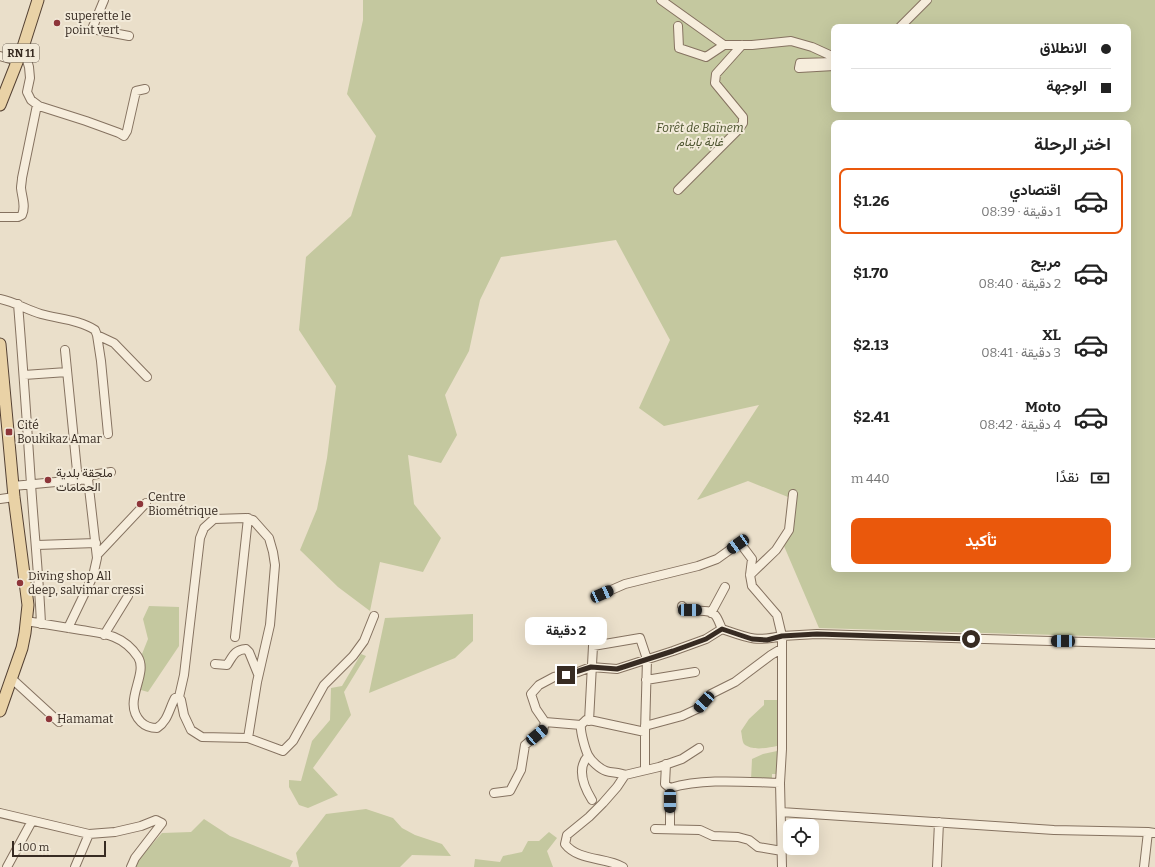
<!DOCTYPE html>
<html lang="ar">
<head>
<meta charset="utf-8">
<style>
  body { margin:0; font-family:Bitter,Vazirmatn,serif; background:#f2f2f2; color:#222; direction:rtl; height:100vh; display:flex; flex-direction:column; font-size:15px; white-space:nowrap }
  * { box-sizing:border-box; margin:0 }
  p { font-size:13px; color:#767676 }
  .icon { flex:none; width:22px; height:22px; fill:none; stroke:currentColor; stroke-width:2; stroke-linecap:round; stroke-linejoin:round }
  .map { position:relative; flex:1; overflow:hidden; direction:ltr }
  .panel { position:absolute; left:831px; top:120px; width:300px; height:452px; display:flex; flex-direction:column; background:#fff; border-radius:8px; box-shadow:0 4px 16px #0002; direction:rtl }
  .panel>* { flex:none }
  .banner { position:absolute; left:831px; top:24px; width:300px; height:88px; border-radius:8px; box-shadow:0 4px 16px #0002; direction:rtl; display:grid; align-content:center; height:88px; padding:0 20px; background:#fff }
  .fabs { position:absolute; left:783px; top:819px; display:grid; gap:8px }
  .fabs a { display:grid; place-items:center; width:36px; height:36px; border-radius:8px; background:#fff; box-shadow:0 4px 16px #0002; font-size:20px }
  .scale { position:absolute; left:12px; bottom:10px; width:94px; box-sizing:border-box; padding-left:4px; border:2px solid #372b22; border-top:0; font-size:11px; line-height:14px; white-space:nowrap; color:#372b22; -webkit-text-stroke:3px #f2ead9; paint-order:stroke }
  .end { position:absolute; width:18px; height:18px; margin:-9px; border:5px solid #372b22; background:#fff; box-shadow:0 0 0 2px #fff }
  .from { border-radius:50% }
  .bubble { position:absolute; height:28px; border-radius:8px; background:#fff; box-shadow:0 4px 16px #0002; font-size:13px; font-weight:700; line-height:28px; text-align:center; direction:rtl }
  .car { position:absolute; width:12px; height:24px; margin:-12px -6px; border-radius:5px; box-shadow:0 0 3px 1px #0007; background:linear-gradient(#222 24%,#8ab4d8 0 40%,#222 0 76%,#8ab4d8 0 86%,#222 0) }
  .banner b { display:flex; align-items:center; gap:14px; height:38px; font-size:15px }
  .banner b+b { border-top:1px solid #e0e0e0 }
  .banner i { width:10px; height:10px; background:#222 }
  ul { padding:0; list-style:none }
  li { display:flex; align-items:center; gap:12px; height:66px; margin:0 8px 6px; padding:0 12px; border:2px solid transparent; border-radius:8px }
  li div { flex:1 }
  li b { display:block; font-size:15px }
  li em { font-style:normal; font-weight:700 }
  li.active { border-color:#ea580c }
  li>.icon { width:36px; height:36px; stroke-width:1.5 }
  h2 { padding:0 20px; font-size:18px; line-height:48px }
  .pay { display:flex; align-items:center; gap:10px; height:44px; padding:0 20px; font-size:15px }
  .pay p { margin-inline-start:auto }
  .primary-button { display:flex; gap:8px; margin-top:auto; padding:8px 20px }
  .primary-button a { flex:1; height:46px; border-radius:8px; background:#ea580c; color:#fff; font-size:16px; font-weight:700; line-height:46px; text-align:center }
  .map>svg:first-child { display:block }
  .green { fill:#c4c89f; fill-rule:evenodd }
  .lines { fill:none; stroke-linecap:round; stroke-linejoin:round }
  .minor-casing { stroke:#857260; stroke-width:10 }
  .major-casing { stroke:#544133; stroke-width:13 }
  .minor { stroke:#f6eddc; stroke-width:8 }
  .major { stroke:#e9d2a6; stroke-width:11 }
  .route { stroke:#372b22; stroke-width:5 }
  .poi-dot { fill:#8e363a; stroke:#f2ead9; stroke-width:1.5 }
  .labels { text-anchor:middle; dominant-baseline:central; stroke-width:4; stroke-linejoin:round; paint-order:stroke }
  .shield { fill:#f2ead9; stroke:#6f6459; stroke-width:1 }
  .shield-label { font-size:11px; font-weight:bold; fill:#372b22 }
  .poi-label { font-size:12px; fill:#372b22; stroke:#f2ead9; text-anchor:start }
  .park-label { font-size:12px; font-style:italic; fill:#49512b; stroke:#f2ead9 }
</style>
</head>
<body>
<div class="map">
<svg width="1155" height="867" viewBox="0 0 1155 867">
  <rect width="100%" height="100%" fill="#eadfca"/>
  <path class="green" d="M363 0H1155V638L819 628 784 546 788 497 748 481 697 500 759 405 664 426 639 408 670 340 616 240 501 257 480 300 469 351 445 395 457 435 441 463 408 455 414 504 441 538 423 572 380 562 370 611 338 587 300 550 317 509 327 458 336 386 299 330 306 257 351 216 376 136 347 94 363 20ZM834 27H1128V109H834ZM834 123H1128V569H834Z
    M149 606 179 607V646L148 692 141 690 145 664 142 654 148 639 143 619Z
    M473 614V641L455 658 369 693 385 618Z
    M361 654 366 656 344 692 351 715 313 768 338 795 308 808 299 805 289 787V780L301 781 312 741 330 720 331 688 342 686Z
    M764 700H777V746C767 748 752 751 744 744 742 741 742 735 741 731L749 719 764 705Z
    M777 751V774H772V779L751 780 752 759 763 754Z
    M366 809 393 818 402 828 415 835 442 844 451 856 412 855 400 867H299L296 853 326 814Z
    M204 819 230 836 293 861 290 867H135L137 861 162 833 191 832Z
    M549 832 557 838 547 851 553 867H474L475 859 500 862 503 856 522 852 528 841H539Z"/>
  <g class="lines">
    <defs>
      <path id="minor" d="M104 0 92 29 129 36
        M661 0 724 45H752L791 41 812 47 834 57
        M678 26 679 48 706 57 724 45
        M900 27 927 0
        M23 47 29 67 30 78 27 92 31 100 39 106 86 121 119 133 124 136 127 131 136 91 145 89
        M0 56 17 61
        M834 62 800 63 799 68 834 66
        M678 190 739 129 743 123V117L715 83 716 74 742 45
        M0 217H18L22 215C26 206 22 198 21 188 21 185 22 181 22 178L37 105
        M0 299C15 302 27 310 41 314 59 319 80 320 95 330L97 335 101 361 108 434
        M18 304C23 364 27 424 31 484 34 530 39 577 41 624
        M97 335 114 343 147 377
        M65 350 78 481
        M24 375 67 372
        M88 479 91 475 111 472
        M13 486 88 479 97 558 93 576 68 628
        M0 499 14 497
        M37 545 96 543
        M97 555 146 503
        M750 575 776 550 789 530 793 494
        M682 606C690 616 706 606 715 615 718 618 720 625 722 629
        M711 613 725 587
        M26 621C45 624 63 627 81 630 92 632 104 633 114 637 124 641 132 648 138 657 149 675 121 702 141 722 145 726 150 728 157 728 168 721 169 709 175 698L179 697 181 700 184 715 191 730 202 737 248 738 283 751 293 741 324 685 353 656 364 641 374 616
        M104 635 128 596
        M235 637 248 518
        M215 664 227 665C233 656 234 650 246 649L249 652 258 674
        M11 678 59 722
        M646 680 695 672
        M179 697 184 675 200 538 204 528 214 519 246 518 253 520 269 538 273 552 275 565 270 625 257 682 248 738
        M589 721 593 646 640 638 647 659 645 732V770
        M545 722 536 709 531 694 539 685 554 677 578 672 591 667 617 669 673 651 706 639 722 629C748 638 755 642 782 636L777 615 752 586 750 575 752 559 743 547 738 544 717 559 698 566 625 584 602 594
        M645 726 682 716 697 709 711 694 735 682 771 655 781 649
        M645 732 594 721 586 720 581 725C580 731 585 749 588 755 591 761 600 769 606 771 612 773 619 772 625 775L659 767 682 759 699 748
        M588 756C576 769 584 787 592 800
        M666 764 665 784 670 788V829
        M670 788C705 778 744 782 780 783
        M494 793 510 791 521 770 525 745 543 730 545 722 581 725
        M781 812 1054 830 1148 832
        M0 813 89 834 115 832 141 826 156 820 162 823 135 858 131 867
        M655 829 700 830 713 836 738 837 749 840 758 847 782 851
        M7 867 32 821
        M75 867 89 834
        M623 867C605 857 578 861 565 844L567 835 589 817 603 803 617 787 625 775
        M782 867 780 783 782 749V636L817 634 1155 644
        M937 867 939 822
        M1144 867 1148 832 1155 833"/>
      <path id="major" d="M0 105 23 47 38 0
        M0 344 14 497 28 605 25 633 22 648 0 711"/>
    </defs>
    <use href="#minor" class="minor-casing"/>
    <use href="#major" class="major-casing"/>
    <use href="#minor" class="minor"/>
    <use href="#major" class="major"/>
  </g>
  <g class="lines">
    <path class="route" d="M566 675 591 667 617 669 673 651 706 639 722 629 752 639 767 640 782 636 817 634 971 639"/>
  </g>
  <g class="poi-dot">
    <circle cx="57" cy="23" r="4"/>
    <rect x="5" y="428" width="8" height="8" rx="2"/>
    <circle cx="48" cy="480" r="4"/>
    <circle cx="140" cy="504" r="4"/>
    <circle cx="20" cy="583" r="4"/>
    <circle cx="49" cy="719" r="4"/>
  </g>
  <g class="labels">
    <rect class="shield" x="3" y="44" width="36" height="18" rx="3"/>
    <g class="shield-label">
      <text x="21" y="53">RN 11</text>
    </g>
    <g class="poi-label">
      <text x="65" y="16">superette le<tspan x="65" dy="14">point vert</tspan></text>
      <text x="17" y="425">Cité<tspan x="17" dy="14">Boukikaz Amar</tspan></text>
      <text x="56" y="473">ملحقة بلدية<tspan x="56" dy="14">الحمامات</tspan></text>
      <text x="148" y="497">Centre<tspan x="148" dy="14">Biométrique</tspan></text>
      <text x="28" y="576">Diving shop All<tspan x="28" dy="14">deep, salvimar cressi</tspan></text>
      <text x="57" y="719">Hamamat</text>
    </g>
    <g class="park-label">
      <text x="700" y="128">Forêt de Baïnem<tspan x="700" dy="14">غابة باينام</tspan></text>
    </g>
  </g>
</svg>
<div class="fabs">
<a><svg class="icon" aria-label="locate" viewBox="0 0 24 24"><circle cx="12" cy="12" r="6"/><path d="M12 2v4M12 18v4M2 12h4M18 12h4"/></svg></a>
</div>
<div class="scale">100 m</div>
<i class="end from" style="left:971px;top:639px"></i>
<i class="end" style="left:566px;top:675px"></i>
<div class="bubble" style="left:525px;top:617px;width:82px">2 دقيقة</div>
<i class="car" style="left:738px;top:544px;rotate:235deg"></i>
<i class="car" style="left:602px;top:594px;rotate:66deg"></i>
<i class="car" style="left:690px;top:610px;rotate:91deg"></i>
<i class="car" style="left:1063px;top:641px;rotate:271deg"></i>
<i class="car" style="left:704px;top:702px;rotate:222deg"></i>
<i class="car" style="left:537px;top:735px;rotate:50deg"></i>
<i class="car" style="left:670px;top:801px;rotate:180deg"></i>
<div class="banner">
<b><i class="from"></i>الانطلاق</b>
<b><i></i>الوجهة</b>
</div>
<section class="panel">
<h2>اختر الرحلة</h2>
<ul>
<li class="active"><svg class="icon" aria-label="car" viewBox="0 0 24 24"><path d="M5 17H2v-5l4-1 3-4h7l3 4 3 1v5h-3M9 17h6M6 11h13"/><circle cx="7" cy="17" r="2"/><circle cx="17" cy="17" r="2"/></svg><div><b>اقتصادي</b><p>1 دقيقة · 08:39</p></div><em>$1.26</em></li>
<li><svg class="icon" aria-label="car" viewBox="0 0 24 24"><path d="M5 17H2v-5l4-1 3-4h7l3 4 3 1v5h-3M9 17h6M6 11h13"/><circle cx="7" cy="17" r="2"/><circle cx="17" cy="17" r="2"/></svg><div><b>مريح</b><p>2 دقيقة · 08:40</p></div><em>$1.70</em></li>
<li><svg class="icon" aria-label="car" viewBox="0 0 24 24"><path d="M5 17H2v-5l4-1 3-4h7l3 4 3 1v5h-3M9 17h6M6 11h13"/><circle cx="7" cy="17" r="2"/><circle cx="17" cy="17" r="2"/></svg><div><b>XL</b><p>3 دقيقة · 08:41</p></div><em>$2.13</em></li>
<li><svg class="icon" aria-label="car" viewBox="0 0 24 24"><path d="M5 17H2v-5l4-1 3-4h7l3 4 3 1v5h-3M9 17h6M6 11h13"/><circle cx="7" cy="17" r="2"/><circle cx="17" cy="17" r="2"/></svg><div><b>Moto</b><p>4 دقيقة · 08:42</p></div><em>$2.41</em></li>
</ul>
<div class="pay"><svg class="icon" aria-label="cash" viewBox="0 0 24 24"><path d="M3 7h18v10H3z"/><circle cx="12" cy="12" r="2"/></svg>نقدًا<p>440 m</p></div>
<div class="primary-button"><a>تأكيد</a></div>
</section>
</div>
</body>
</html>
